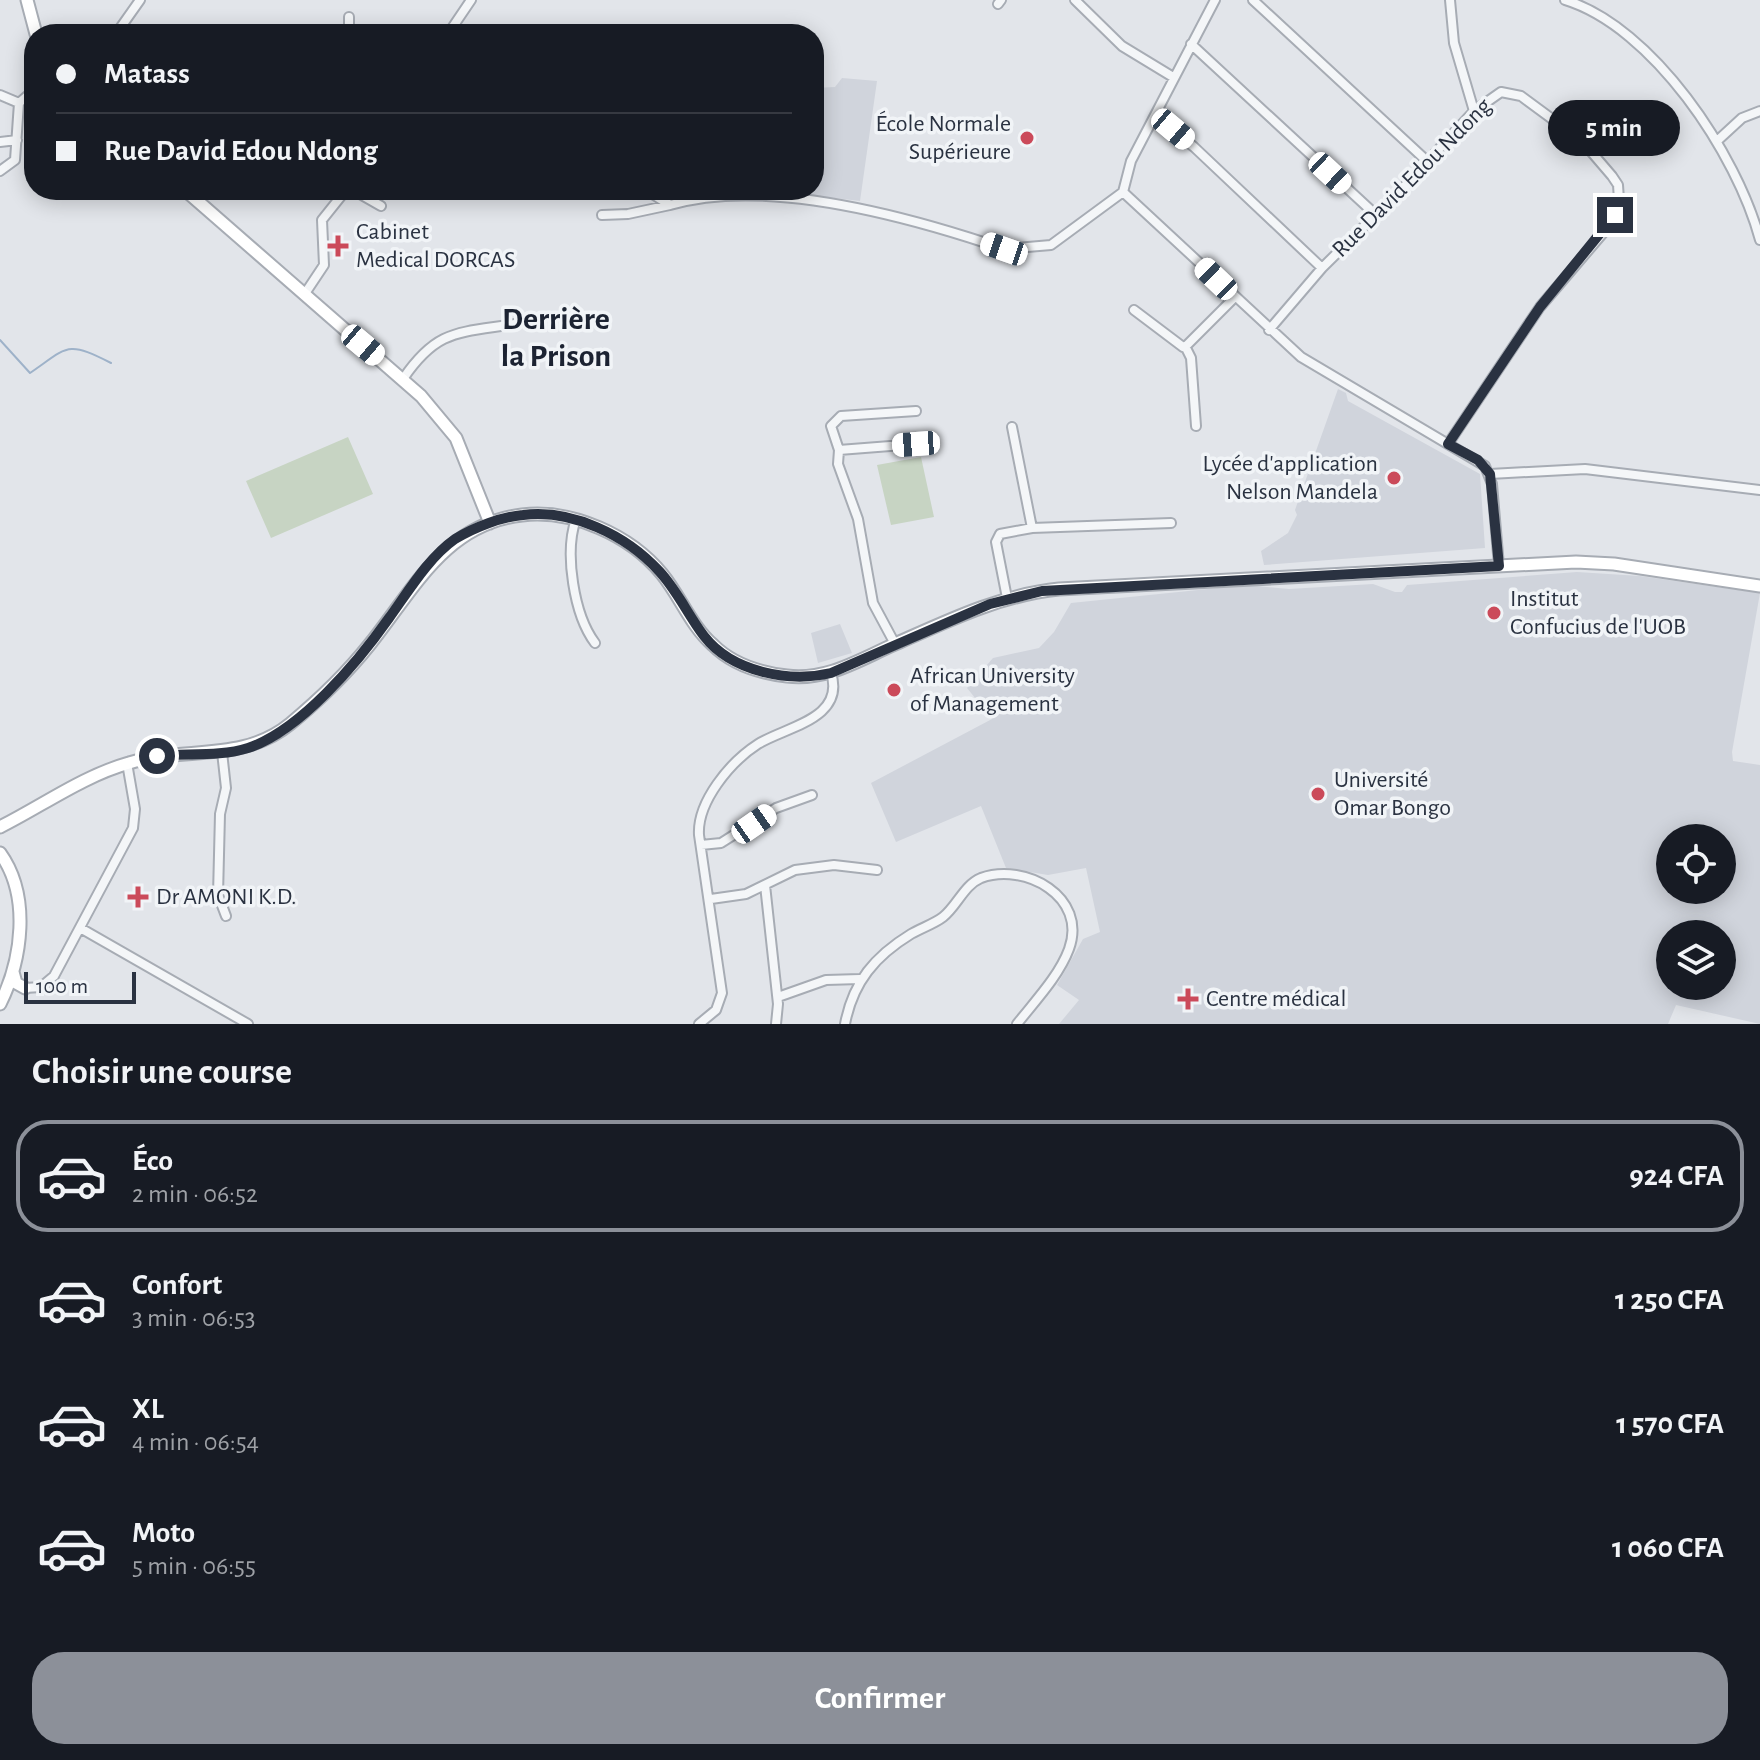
<!DOCTYPE html>
<html lang="fr">
<head>
<meta charset="utf-8">
<style>
  body { margin:0; font-family:"Alegreya Sans",sans-serif; background:#20242c; color:#f1f3f6; height:100vh; display:flex; flex-direction:column; font-size:30px; white-space:nowrap }
  * { box-sizing:border-box; margin:0 }
  p { font-size:26px; color:#9ea1a6 }
  .icon { flex:none; width:44px; height:44px; fill:none; stroke:currentColor; stroke-width:2; stroke-linecap:round; stroke-linejoin:round }
  .map { position:relative; height:1024px; overflow:hidden }
  .drawer { display:flex; flex-direction:column; background:#171b24; flex:1 }
  .drawer>* { flex:none }
  .hud { position:absolute; left:24px; top:24px; width:800px; height:176px; border-radius:32px; box-shadow:0 4px 20px #0003; display:grid; align-content:center; height:176px; padding:0 32px; background:#171b24 }
  .buttons { position:absolute; left:1656px; top:824px; display:grid; gap:16px }
  .buttons a { display:grid; place-items:center; width:80px; height:80px; border-radius:50%; background:#171b24; box-shadow:0 4px 20px #0003; font-size:40px }
  .scale { position:absolute; left:24px; bottom:20px; width:112px; box-sizing:border-box; padding-left:8px; border:4px solid #2a3241; border-top:0; font-size:22px; line-height:28px; white-space:nowrap; color:#2a3241; -webkit-text-stroke:6px #f1f4f7; paint-order:stroke }
  .end { position:absolute; width:36px; height:36px; margin:-18px; border:10px solid #2a3241; background:#fff; box-shadow:0 0 0 4px #fff }
  .from { border-radius:50% }
  .bubble { position:absolute; height:56px; border-radius:28px; background:#171b24; box-shadow:0 4px 20px #0003; font-size:26px; font-weight:700; line-height:56px; text-align:center }
  .car { position:absolute; width:24px; height:48px; margin:-24px -12px; border-radius:10px; box-shadow:0 0 6px 2px #0007; background:linear-gradient(#fff 24%,#345 0 40%,#fff 0 76%,#345 0 86%,#fff 0) }
  .hud b { display:flex; align-items:center; gap:28px; height:76px; font-size:30px }
  .hud b+b { border-top:2px solid #363941 }
  .hud i { width:20px; height:20px; background:#f1f3f6 }
  ul { padding:0; list-style:none }
  li { display:flex; align-items:center; gap:24px; height:112px; margin:0 16px 12px; padding:0 16px; border:4px solid transparent; border-radius:32px }
  li div { flex:1 }
  li b { display:block; font-size:30px }
  li em { font-style:normal; font-weight:700 }
  li.on { border-color:#8c9099 }
  li>.icon { width:72px; height:72px; stroke-width:1.5 }
  h2 { padding:0 32px; font-size:36px; line-height:96px }
  .button { display:flex; gap:16px; margin-top:auto; padding:16px 32px }
  .button a { flex:1; height:92px; border-radius:32px; background:#8c9099; color:#fff; font-size:32px; font-weight:700; line-height:92px; text-align:center }
  .map>svg:first-child { display:block }
  .built { fill:#d0d4dc; fill-rule:evenodd }
  .green { fill:#c7d4c3 }
  .lines { fill:none; stroke-linecap:round; stroke-linejoin:round }
  .stream { stroke:#9eb2c9; stroke-width:2 }
  .street-casing { stroke:#a7acb4; stroke-width:12 }
  .secondary-casing { stroke:#a7acb4; stroke-width:15 }
  .street { stroke:#f4f6f8; stroke-width:8 }
  .secondary { stroke:#fff; stroke-width:11 }
  .route { stroke:#2a3241; stroke-width:10 }
  .poi-dot { fill:#cb4a5a; stroke:#f1f4f7; stroke-width:3 }
  .labels { text-anchor:middle; dominant-baseline:central; stroke-width:7; stroke-linejoin:round; paint-order:stroke }
  .poi-label { font-size:24px; fill:#2a3241; stroke:#f1f4f7; text-anchor:start }
  .street-label { font-size:24px; fill:#2a3241; stroke:#f1f4f7 }
  .district-label { font-size:32px; font-weight:bold; fill:#1c2332; stroke:#f1f4f7 }
</style>
</head>
<body>
<div class="map">
<svg width="1760" height="1024" viewBox="0 0 1760 1024">
  <rect width="100%" height="100%" fill="#e2e5ea"/>
  <path class="built" d="M842 78 877 81 860 201 792 193 791 190H814V88L835 87Z
    M1338 389 1346 393 1348 401 1480 474 1485 548 1264 565 1261 551 1288 533 1297 515 1295 510Z
    M1577 572 1640 576 1760 593 1732 752 1733 761 1760 765V1024L1676 1005 1668 1024H1059L1079 1000 1057 985 1083 939 1100 932 1086 868 1048 875 1006 868 981 806 896 842 871 783 992 719 967 688 993 658 1039 648 1054 632 1071 603 1247 585 1289 589 1373 584 1395 592H1402L1407 585ZM1670 838H1722V890H1670ZM1670 934H1722V986H1670Z
    M840 624 852 653 818 663 811 633Z"/>
  <path class="green" d="M348 437 373 494 271 538 246 481Z
    M921 457 934 517 891 525 877 465Z"/>
  <g class="lines">
    <path class="stream" d="M0 340 30 373C68 347 66 340 111 363"/>
    <defs>
      <path id="street" d="M1075 0 1122 46 1173 77
        M1253 0 1428 162
        M1450 0 1454 43 1474 111
        M1565 0C1653 27 1737 154 1760 240
        M998 4 1001 0
        M349 17V34
        M116 34 140 0
        M448 34 471 0
        M1191 44 1376 215
        M0 95 19 103
        M1155 116 1194 147 1322 268
        M1717 141 1742 118 1760 111
        M0 142 17 140
        M0 171 15 160 19 103 34 90
        M353 190 381 206
        M646 190 670 205C766 177 910 217 1004 249L1051 245 1123 192
        M1123 192 1301 357 1485 466 1492 484 1499 566
        M1123 192 1131 161 1215 0
        M602 215 628 214 670 205
        M304 295 324 265 322 220 346 190
        M1134 310 1183 347
        M1269 330 1322 268 1402 189 1474 111 1501 92 1521 96 1582 141 1612 176 1618 185 1619 200 1609 226 1540 307 1448 444
        M1186 346 1235 297
        M1187 350 1191 358 1196 426
        M403 379C437 329 458 333 515 324
        M1012 427 1032 528
        M839 450 916 444
        M1490 474 1585 469 1760 490
        M576 519C564 553 574 615 595 643
        M1007 598 996 542 1000 534 1032 528 1171 523
        M895 644 873 603 858 519 838 464 839 450 831 426 841 416 916 411
        M222 752 226 788 220 814 218 895 226 916
        M701 845 721 843 776 808 812 795
        M765 885 778 1004 776 1024
        M711 899 746 894 795 870 834 865 877 870
        M82 929 248 1024
        M25 988 41 987 54 976 133 828 135 809 127 763
        M778 997 826 980 860 979
        M699 1024 716 1010 722 993 699 835C697 802 730 762 758 744 785 727 846 719 831 673
        M845 1024C853 982 875 956 911 934 921 928 934 924 943 917 957 906 964 885 981 878 1025 862 1088 897 1069 949 1059 976 1035 1001 1017 1024"/>
      <path id="secondary" d="M27 0 36 34
        M185 190 421 396 456 438 490 523
        M0 827C42 806 83 776 129 763 184 746 242 763 290 724 319 700 347 673 370 644 414 589 445 524 522 515 572 509 630 535 662 574 680 596 691 626 713 645 732 664 761 673 787 676 826 681 859 660 893 645 947 621 1000 595 1059 589L1576 562 1614 564 1760 586
        M0 853C31 896 22 960 0 1004
        M13 972 16 983 25 988"/>
    </defs>
    <use href="#street" class="street-casing"/>
    <use href="#secondary" class="secondary-casing"/>
    <use href="#street" class="street"/>
    <use href="#secondary" class="secondary"/>
  </g>
  <g class="lines">
    <path class="route" d="M157 756C186 753 220 757 248 748 300 731 358 662 389 618 408 592 428 558 455 539 475 527 501 517 523 515 572 509 626 535 659 571 677 590 688 615 704 636 732 672 789 683 831 673L990 604 1042 591 1499 566 1490 474 1478 460 1448 444 1540 307 1615 215"/>
  </g>
  <g class="poi-dot">
    <circle cx="1027" cy="138" r="8"/>
    <path d="M334 234h8v8h8v8h-8v8h-8v-8h-8v-8h8z"/>
    <circle cx="1394" cy="478" r="8"/>
    <circle cx="1494" cy="613" r="8"/>
    <circle cx="894" cy="690" r="8"/>
    <circle cx="1318" cy="794" r="8"/>
    <path d="M134 885h8v8h8v8h-8v8h-8v-8h-8v-8h8z"/>
    <path d="M1184 987h8v8h8v8h-8v8h-8v-8h-8v-8h8z"/>
  </g>
  <g class="labels">
    <g class="poi-label">
      <text x="1011" y="124" text-anchor="end">École Normale<tspan x="1011" dy="28">Supérieure</tspan></text>
      <text x="356" y="232">Cabinet<tspan x="356" dy="28">Medical DORCAS</tspan></text>
      <text x="1378" y="464" text-anchor="end">Lycée d'application<tspan x="1378" dy="28">Nelson Mandela</tspan></text>
      <text x="1510" y="599">Institut<tspan x="1510" dy="28">Confucius de l'UOB</tspan></text>
      <text x="910" y="676">African University<tspan x="910" dy="28">of Management</tspan></text>
      <text x="1334" y="780">Université<tspan x="1334" dy="28">Omar Bongo</tspan></text>
      <text x="156" y="897">Dr AMONI K.D.</text>
      <text x="1206" y="999">Centre médical</text>
    </g>
    <g class="street-label">
      <text transform="translate(1412 178) rotate(-45)">Rue David Edou Ndong</text>
    </g>
    <g class="district-label">
      <text x="556" y="319">Derrière<tspan x="556" dy="37">la Prison</tspan></text>
    </g>
  </g>
</svg>
<div class="buttons">
<a><svg class="icon" aria-label="locate" viewBox="0 0 24 24"><circle cx="12" cy="12" r="6"/><path d="M12 2v4M12 18v4M2 12h4M18 12h4"/></svg></a>
<a><svg class="icon" aria-label="layers" viewBox="0 0 24 24"><path d="M12 4l9 5-9 5-9-5zM3 14l9 5 9-5"/></svg></a>
</div>
<div class="scale">100 m</div>
<i class="end from" style="left:157px;top:756px"></i>
<i class="end" style="left:1615px;top:215px"></i>
<div class="bubble" style="left:1548px;top:100px;width:132px">5 min</div>
<i class="car" style="left:1173px;top:129px;rotate:130deg"></i>
<i class="car" style="left:1330px;top:173px;rotate:133deg"></i>
<i class="car" style="left:1004px;top:249px;rotate:289deg"></i>
<i class="car" style="left:1216px;top:279px;rotate:314deg"></i>
<i class="car" style="left:363px;top:345px;rotate:130deg"></i>
<i class="car" style="left:916px;top:444px;rotate:266deg"></i>
<i class="car" style="left:754px;top:824px;rotate:55deg"></i>
<div class="hud">
<b><i class="from"></i>Matass</b>
<b><i></i>Rue David Edou Ndong</b>
</div>
</div>
<section class="drawer">
<h2>Choisir une course</h2>
<ul>
<li class="on"><svg class="icon" aria-label="car" viewBox="0 0 24 24"><path d="M5 17H2v-5l4-1 3-4h7l3 4 3 1v5h-3M9 17h6M6 11h13"/><circle cx="7" cy="17" r="2"/><circle cx="17" cy="17" r="2"/></svg><div><b>Éco</b><p>2 min · 06:52</p></div><em>924 CFA</em></li>
<li><svg class="icon" aria-label="car" viewBox="0 0 24 24"><path d="M5 17H2v-5l4-1 3-4h7l3 4 3 1v5h-3M9 17h6M6 11h13"/><circle cx="7" cy="17" r="2"/><circle cx="17" cy="17" r="2"/></svg><div><b>Confort</b><p>3 min · 06:53</p></div><em>1 250 CFA</em></li>
<li><svg class="icon" aria-label="car" viewBox="0 0 24 24"><path d="M5 17H2v-5l4-1 3-4h7l3 4 3 1v5h-3M9 17h6M6 11h13"/><circle cx="7" cy="17" r="2"/><circle cx="17" cy="17" r="2"/></svg><div><b>XL</b><p>4 min · 06:54</p></div><em>1 570 CFA</em></li>
<li><svg class="icon" aria-label="car" viewBox="0 0 24 24"><path d="M5 17H2v-5l4-1 3-4h7l3 4 3 1v5h-3M9 17h6M6 11h13"/><circle cx="7" cy="17" r="2"/><circle cx="17" cy="17" r="2"/></svg><div><b>Moto</b><p>5 min · 06:55</p></div><em>1 060 CFA</em></li>
</ul>
<div class="button"><a>Confirmer</a></div>
</section>
</body>
</html>
